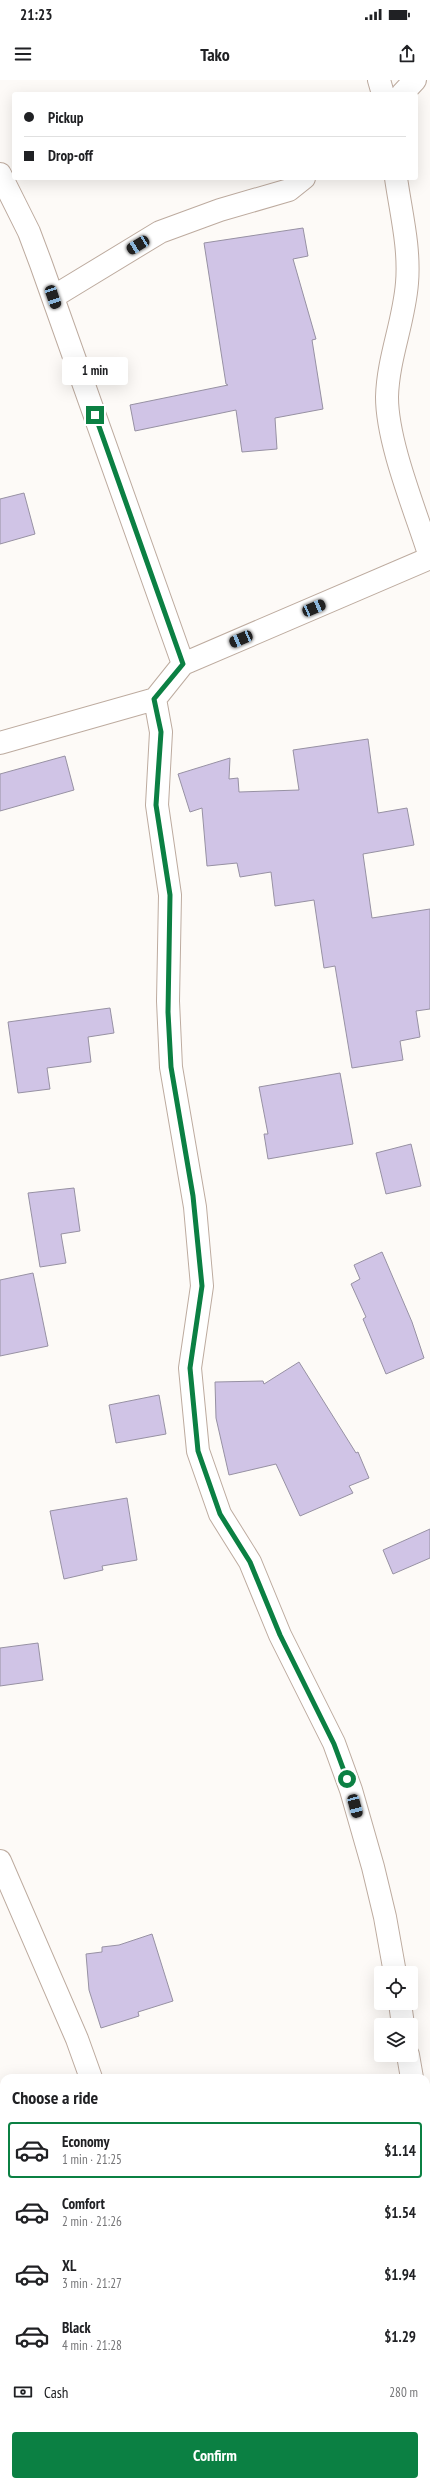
<!DOCTYPE html>
<html lang="en">
<head>
<meta charset="utf-8">
<style>
  body { margin:0; font-family:"PT Sans Narrow",sans-serif; background:#f6f6f6; color:#202124; height:100vh; display:flex; flex-direction:column; font-size:15px; white-space:nowrap }
  * { box-sizing:border-box; margin:0 }
  p { font-size:13px; color:#757577 }
  .icon { flex:none; width:22px; height:22px; fill:none; stroke:currentColor; stroke-width:2; stroke-linecap:round; stroke-linejoin:round }
  .map { position:relative; flex:1; overflow:hidden }
  .sheet { position:absolute; left:0px; top:1994px; width:430px; height:412px; display:flex; flex-direction:column; background:#fff; border-radius:12px 12px 0 0; box-shadow:0 4px 16px #0002 }
  .sheet>* { flex:none }
  .banner { position:absolute; left:12px; top:12px; width:406px; height:88px; border-radius:4px; box-shadow:0 4px 16px #0002; display:grid; align-content:center; height:88px; padding:0 12px; background:#fff }
  .fabs { position:absolute; left:374px; top:1886px; display:grid; gap:8px }
  .fabs a { display:grid; place-items:center; width:44px; height:44px; border-radius:4px; background:#fff; box-shadow:0 4px 16px #0002; font-size:20px }
  .end { position:absolute; width:18px; height:18px; margin:-9px; border:5px solid #0b8043; background:#fff; box-shadow:0 0 0 2px #fff }
  .from { border-radius:50% }
  .bubble { position:absolute; height:28px; border-radius:4px; background:#fff; box-shadow:0 4px 16px #0002; font-size:13px; font-weight:700; line-height:28px; text-align:center }
  .car { position:absolute; width:12px; height:24px; margin:-12px -6px; border-radius:5px; box-shadow:0 0 3px 1px #0007; background:linear-gradient(#222 24%,#8ab4d8 0 40%,#222 0 76%,#8ab4d8 0 86%,#222 0) }
  .banner b { display:flex; align-items:center; gap:14px; height:38px; font-size:15px }
  .banner b+b { border-top:1px solid #e0e0e0 }
  .banner i { width:10px; height:10px; background:#202124 }
  ul { padding:0; list-style:none }
  li { display:flex; align-items:center; gap:12px; height:56px; margin:0 8px 6px; padding:0 4px; border:2px solid transparent; border-radius:4px }
  li div { flex:1 }
  li b { display:block; font-size:15px }
  li em { font-style:normal; font-weight:700 }
  li.on { border-color:#0b8043 }
  li>.icon { width:36px; height:36px; stroke-width:1.5 }
  h2 { padding:0 12px; font-size:18px; line-height:48px }
  .pay { display:flex; align-items:center; gap:10px; height:44px; padding:0 12px; font-size:15px }
  .pay p { margin-inline-start:auto }
  .button { display:flex; gap:8px; margin-top:auto; padding:8px 12px }
  .button a { flex:1; height:46px; border-radius:4px; background:#0b8043; color:#fff; font-size:16px; font-weight:700; line-height:46px; text-align:center }
  .status { display:flex; justify-content:space-between; align-items:center; height:28px; padding:0 20px; background:#fff; direction:ltr }
  .status svg { height:11px; fill:currentColor }
  header { display:flex; justify-content:space-between; align-items:center; height:52px; padding:0 12px; background:#fff; font-size:18px; font-weight:700 }
  .map>svg:first-child { display:block }
  .building { fill:#d0c4e6; stroke:#9791a3 }
  .lines { fill:none; stroke-linecap:round; stroke-linejoin:round }
  .minor-casing { stroke:#bdab9f; stroke-width:24 }
  .tertiary-casing { stroke:#bdab9f; stroke-width:24 }
  .minor { stroke:#fff; stroke-width:22 }
  .tertiary { stroke:#fff; stroke-width:22 }
  .route { stroke:#0b8043; stroke-width:5 }
</style>
</head>
<body>
<div class="status"><b>21:23</b><svg viewBox="0 0 49 12"><path d="M0 12V9h3v3zM5 12V6h3v6zM10 12V3h3v9zM15 12V0h3v12zM26 1h20v11H26zM47 4h2v5h-2z"/></svg></div>
<header><svg class="icon" aria-label="menu" viewBox="0 0 24 24"><path d="M4 6h16M4 12h16M4 18h16"/></svg>Tako<svg class="icon" aria-label="share" viewBox="0 0 24 24"><path d="M12 15V3M7 8l5-5 5 5M5 13v7h14v-7"/></svg></header>
<div class="map">
<svg width="430" height="2406" viewBox="0 0 430 2406">
  <rect width="100%" height="100%" fill="#fdfaf7"/>
  <path class="building" d="M303 148 308 176 293 179 316 259 312 260 323 329 275 338 277 369 242 372 236 330 135 351 130 325 228 305 226 304 204 163Z
    M24 413 35 454 0 464V419Z
    M368 659 378 733 407 728 414 765 363 774 372 838 430 829V929L416 931 420 957 400 961 403 980 352 988 335 886 324 888 314 820 275 826 271 792 240 797 237 783 207 786 202 728 190 732 178 694 230 678 229 699 238 698 239 712 299 710 293 670Z
    M65 676 74 710 0 731V694Z
    M110 928 114 953 88 957 91 982 47 988 50 1009 18 1013 8 942Z
    M340 993 353 1064 268 1079 264 1054H268L259 1007Z
    M411 1064 421 1106 386 1114 376 1073Z
    M74 1108 80 1151 61 1154 66 1183 40 1187 28 1113Z
    M382 1172 412 1242 424 1278 386 1294 363 1239 366 1237 351 1204 360 1199 354 1185Z
    M33 1193 48 1266 0 1276V1200Z
    M299 1282 356 1373 358 1372 369 1398 349 1406 353 1413 300 1436 276 1384 229 1395 216 1338 215 1302 263 1301 264 1304Z
    M159 1315 166 1354 116 1363 109 1325Z
    M127 1418 137 1480 102 1486 103 1490 64 1499 50 1431Z
    M430 1449V1478L393 1494 383 1470Z
    M38 1563 43 1600 0 1606V1568Z
    M152 1854 173 1921 138 1932 139 1936 101 1948 89 1910 86 1874 102 1872V1867L119 1865Z"/>
  <g class="lines">
    <defs>
      <path id="minor" d="M379 0 383 14
        M402 14 415 0
        M0 94 29 152 41 184 183 584
        M396 98C401 133 410 168 407 203 404 242 388 278 387 317 387 363 416 432 430 477
        M53 217 160 152 220 130 289 110 304 98
        M155 619 161 652 157 725 170 815 168 921 171 987 195 1127 202 1206 190 1288 198 1371 220 1434 250 1482 280 1555 334 1663 351 1710 373 1787 385 1837 395 1893
        M0 663 155 619 183 584 430 478
        M0 1781 77 1959 91 1998
        M400 1923 403 1945
        M408 1975 412 1998
        M426 2066 430 2084
        M79 2402 80 2406
        M35 2406 38 2402"/>
      <path id="tertiary" d="M426 2092 430 2090
        M0 2218 4 2217"/>
    </defs>
    <use href="#minor" class="minor-casing"/>
    <use href="#tertiary" class="tertiary-casing"/>
    <use href="#minor" class="minor"/>
    <use href="#tertiary" class="tertiary"/>
  </g>
  <g class="lines">
    <path class="route" d="M95 335 183 584 154 619 161 652 156 725 170 815 168 932 171 987 193 1116 202 1206 190 1288 198 1371 220 1434 250 1482 280 1555 334 1664 347 1699"/>
  </g>
</svg>
<div class="fabs">
<a><svg class="icon" aria-label="locate" viewBox="0 0 24 24"><circle cx="12" cy="12" r="6"/><path d="M12 2v4M12 18v4M2 12h4M18 12h4"/></svg></a>
<a><svg class="icon" aria-label="layers" viewBox="0 0 24 24"><path d="M12 4l9 5-9 5-9-5zM3 14l9 5 9-5"/></svg></a>
</div>
<i class="end from" style="left:347px;top:1699px"></i>
<i class="end" style="left:95px;top:335px"></i>
<div class="bubble" style="left:62px;top:277px;width:66px">1 min</div>
<i class="car" style="left:138px;top:165px;rotate:239deg"></i>
<i class="car" style="left:53px;top:217px;rotate:161deg"></i>
<i class="car" style="left:314px;top:528px;rotate:67deg"></i>
<i class="car" style="left:241px;top:559px;rotate:247deg"></i>
<i class="car" style="left:355px;top:1726px;rotate:165deg"></i>
<div class="banner">
<b><i class="from"></i>Pickup</b>
<b><i></i>Drop-off</b>
</div>
<section class="sheet">
<h2>Choose a ride</h2>
<ul>
<li class="on"><svg class="icon" aria-label="car" viewBox="0 0 24 24"><path d="M5 17H2v-5l4-1 3-4h7l3 4 3 1v5h-3M9 17h6M6 11h13"/><circle cx="7" cy="17" r="2"/><circle cx="17" cy="17" r="2"/></svg><div><b>Economy</b><p>1 min · 21:25</p></div><em>$1.14</em></li>
<li><svg class="icon" aria-label="car" viewBox="0 0 24 24"><path d="M5 17H2v-5l4-1 3-4h7l3 4 3 1v5h-3M9 17h6M6 11h13"/><circle cx="7" cy="17" r="2"/><circle cx="17" cy="17" r="2"/></svg><div><b>Comfort</b><p>2 min · 21:26</p></div><em>$1.54</em></li>
<li><svg class="icon" aria-label="car" viewBox="0 0 24 24"><path d="M5 17H2v-5l4-1 3-4h7l3 4 3 1v5h-3M9 17h6M6 11h13"/><circle cx="7" cy="17" r="2"/><circle cx="17" cy="17" r="2"/></svg><div><b>XL</b><p>3 min · 21:27</p></div><em>$1.94</em></li>
<li><svg class="icon" aria-label="car" viewBox="0 0 24 24"><path d="M5 17H2v-5l4-1 3-4h7l3 4 3 1v5h-3M9 17h6M6 11h13"/><circle cx="7" cy="17" r="2"/><circle cx="17" cy="17" r="2"/></svg><div><b>Black</b><p>4 min · 21:28</p></div><em>$1.29</em></li>
</ul>
<div class="pay"><svg class="icon" aria-label="cash" viewBox="0 0 24 24"><path d="M3 7h18v10H3z"/><circle cx="12" cy="12" r="2"/></svg>Cash<p>280 m</p></div>
<div class="button"><a>Confirm</a></div>
</section>
</div>
</body>
</html>
